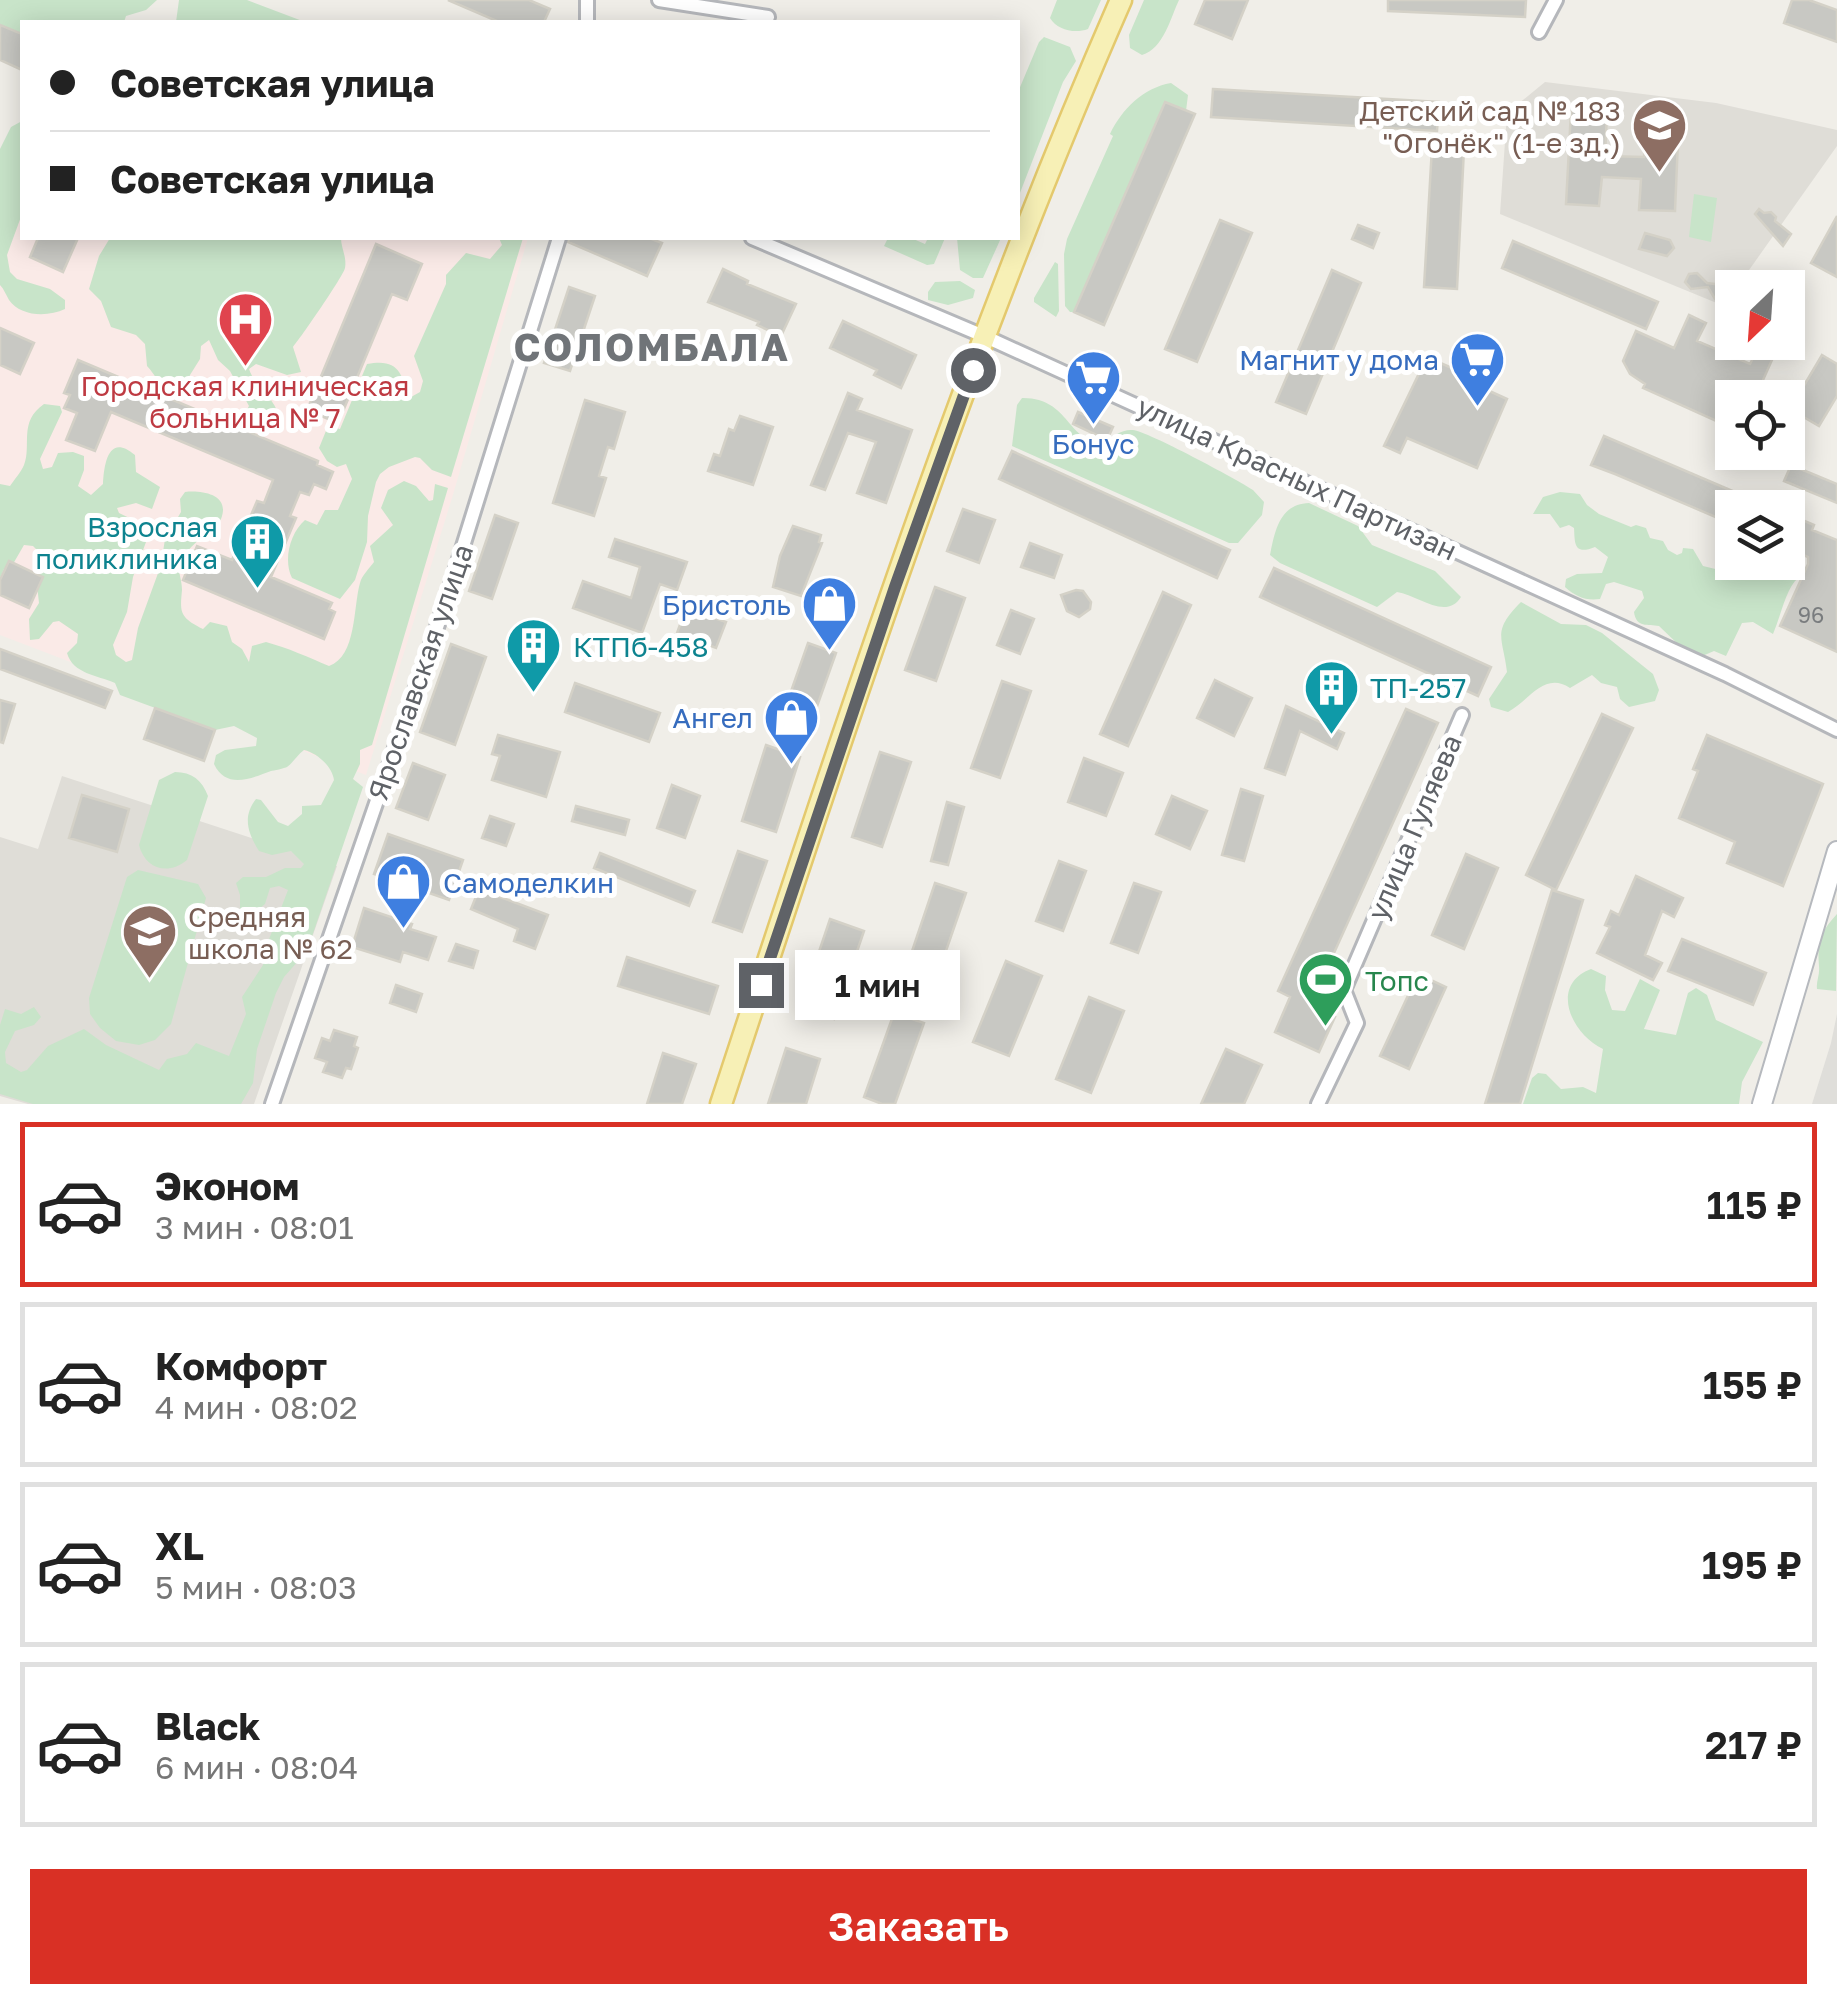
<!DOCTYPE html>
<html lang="ru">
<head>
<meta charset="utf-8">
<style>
  body { margin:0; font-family:"Golos Text",sans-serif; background:#f6f6f6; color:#222; height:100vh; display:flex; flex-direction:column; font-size:38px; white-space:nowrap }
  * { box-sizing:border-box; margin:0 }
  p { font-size:32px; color:#767676 }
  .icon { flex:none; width:55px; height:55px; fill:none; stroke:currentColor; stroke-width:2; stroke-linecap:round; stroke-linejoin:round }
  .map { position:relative; height:1104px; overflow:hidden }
  .panel { display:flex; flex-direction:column; background:#fff; flex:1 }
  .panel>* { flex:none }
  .top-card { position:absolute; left:20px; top:20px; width:1000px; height:220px; border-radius:0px; box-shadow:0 5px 25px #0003; display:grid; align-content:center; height:220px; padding:0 30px; background:#fff }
  .needle { width:65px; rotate:205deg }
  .controls { position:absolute; left:1715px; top:270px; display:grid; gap:20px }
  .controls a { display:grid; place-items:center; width:90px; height:90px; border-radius:0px; background:#fff; box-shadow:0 5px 25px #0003; font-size:50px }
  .end { position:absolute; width:45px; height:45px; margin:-22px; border:12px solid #5f6267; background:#fff; box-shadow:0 0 0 5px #fff }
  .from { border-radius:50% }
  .bubble { position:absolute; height:70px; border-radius:0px; background:#fff; box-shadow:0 5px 25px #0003; font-size:32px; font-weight:600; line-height:70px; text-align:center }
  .top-card b { display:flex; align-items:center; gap:35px; height:95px; font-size:38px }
  .top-card b+b { border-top:2px solid #e0e0e0 }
  .top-card i { width:25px; height:25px; background:#222 }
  ul { padding:18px 0 0; list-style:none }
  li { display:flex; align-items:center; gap:30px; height:165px; margin:0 20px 15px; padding:0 10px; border:5px solid #e0e0e0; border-radius:0px }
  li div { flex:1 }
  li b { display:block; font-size:38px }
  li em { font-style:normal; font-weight:600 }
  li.selected { border-color:#d93025 }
  li>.icon { width:90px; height:90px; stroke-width:1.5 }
  .button { display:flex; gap:20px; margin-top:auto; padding:20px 30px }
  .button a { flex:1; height:115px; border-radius:0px; background:#d93025; color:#fff; font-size:40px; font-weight:600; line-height:115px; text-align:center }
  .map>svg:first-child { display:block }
  .industrial { fill:#dfdeda }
  .education { fill:#dfddd7 }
  .medical { fill:#faeae7 }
  .green { fill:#c8e4c9 }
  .building { fill:#c8c8c3; stroke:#d4d1c7; stroke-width:2.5 }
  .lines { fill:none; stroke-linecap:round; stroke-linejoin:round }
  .street-casing { stroke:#b5b7bb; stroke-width:18 }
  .secondary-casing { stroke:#b6b9be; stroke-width:22 }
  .primary-casing { stroke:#e4c96d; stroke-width:25 }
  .street { stroke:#fff; stroke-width:12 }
  .secondary { stroke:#fff; stroke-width:18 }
  .primary { stroke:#f7f0b6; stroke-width:20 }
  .route { stroke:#5f6267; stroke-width:12 }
  .labels { text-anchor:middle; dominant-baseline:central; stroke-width:10; stroke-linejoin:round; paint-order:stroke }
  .number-label { font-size:22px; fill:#797c7e }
  .education-label { font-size:28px; fill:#785e54; stroke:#fff; text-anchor:end }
  .shop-label { font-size:28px; fill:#366cbe; stroke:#fff; text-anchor:end }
  .health-label { font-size:28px; fill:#be3a42; stroke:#fff }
  .street-label { font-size:28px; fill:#5f6267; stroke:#fff }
  .culture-label { font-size:28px; fill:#0d838f; stroke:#fff; text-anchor:start }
  .leisure-label { font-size:28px; fill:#27864d; stroke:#fff; text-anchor:start }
  .district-label { font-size:38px; font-weight:bold; letter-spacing:2.5px; fill:#707478; stroke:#fff }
</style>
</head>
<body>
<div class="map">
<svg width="1837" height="1104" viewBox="0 0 1837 1104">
  <rect width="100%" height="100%" fill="#f0eee8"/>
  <path class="industrial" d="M1837 1014V1104H1812L1831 1043Z"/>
  <path class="education" d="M1545 82 1716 103 1837 130V146L1737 287 1732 288V294L1724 306 1500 214 1507 113Z
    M62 776 337 866 254 1104H28L0 1096V837L38 849Z"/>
  <path class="medical" d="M22 168V238H528L452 498 366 775 0 635V215Z"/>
  <path class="green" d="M0 0H157L146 10 126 16 124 22H22V34L0 25Z
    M179 0H247L305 22H176Z
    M1057 0H1101L1088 29C1075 34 1057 30 1050 18Z
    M1144 0H1179C1170 19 1164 48 1142 55L1130 48 1129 35Z
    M1044 37 1070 47 1076 61 1063 82 1018 198V92L1039 42Z
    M1171 83 1188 95 1186 111 1165 102 1074 312H1070L1065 306 1064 254 1067 239 1113 136 1110 134C1122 109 1143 88 1171 83Z
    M22 121V214L7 255 10 272 17 279 50 289 65 300V309C48 317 21 317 9 300 6 295 4 289 0 285V149L11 127Z
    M1694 194 1717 198 1711 242 1689 237Z
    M110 238H341C341 248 347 257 345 268 344 275 300 339 293 347L301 372 287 375 256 364 249 369C255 387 274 397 279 416L256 425 243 416 249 406 230 371 218 360 209 340 201 346 200 359 190 375 185 392 176 397C161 392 157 376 147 366L145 344 136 335 111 327 101 301 89 289 99 256Z
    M499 238H523L451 477 432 470 420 458 415 457 389 467 380 474 376 482 368 516 367 542 355 580 340 599 292 578C283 560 290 533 305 520L317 525 325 510H338L352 479 346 464 337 467 327 461 319 448 328 426 340 429 367 364C399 358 400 373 411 397L420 392 423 381 414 356 446 284V275L466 253 490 259 502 245Z
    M888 238H911L925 244 928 238H945L934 264 927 265 884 246Z
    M957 238H1001L983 278H973L960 270Z
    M1055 262 1058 264 1059 311 1056 317 1034 302V298Z
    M960 281 975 290 973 298 948 305 928 300V292L935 282Z
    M1022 398C1070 397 1067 444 1106 444 1112 436 1122 429 1133 430 1147 431 1238 480 1253 490L1264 502 1262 515 1238 543H1229L1012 446 1017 405Z
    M44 404 60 406 62 412 40 459 43 469 52 467 58 453 73 452 84 456V470L78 486 91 495 103 484C104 465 108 432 135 455L136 472 160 487 152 509 136 503 117 508 119 513 144 525 149 534 133 577 127 612 113 645 116 655 126 662 132 660 138 628 161 565 165 539 181 512 180 499 185 492C201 490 231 494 221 519 217 528 188 544 178 565 179 573 182 582 182 590 180 612 179 617 203 629L210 622 227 626 232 642 242 649 249 662 252 646 266 642C288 648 308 657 329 666 357 656 353 607 360 583 362 575 369 569 374 562L370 546 393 525 381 508 388 490 404 481 416 486 429 501 433 500 435 484 448 488 372 745 360 750V764L353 779 363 787 307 951 284 977 276 993 257 1049 253 1083 241 1104H33L0 1094V1025L5 1009 21 1014 34 1007 41 1017 34 1025 15 1031 5 1052 6 1063 21 1072 27 1070 48 1046 84 1029 106 1045 159 1070 167 1059 187 1054 196 1043 229 1056 246 1014 242 997 263 965 266 947 288 890 279 886 270 888 265 904 249 917 240 914V895L236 883 243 877H266L285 868H301L304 864 291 851 272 855 259 851C248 833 242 817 256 799L261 800 278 822 288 826 302 814V806L321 805 334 780C332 766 317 753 304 750 297 755 293 763 287 767 285 768 273 771 271 771 252 778 226 790 214 764L216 755 225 750 256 746 257 738 234 726 215 730 120 695 115 683C97 675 73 674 67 653L77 643 78 634 59 621 53 622 39 639 30 640 29 619 39 603 35 567 40 553 33 546 24 545 13 564 4 569 0 578V484L10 486C14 480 21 472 24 465 32 445 18 422 44 404Z
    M1560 492 1580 494 1587 505 1599 514 1631 527 1636 525 1646 528 1650 538 1663 541 1668 550 1677 555 1682 553 1683 548 1693 549 1703 566 1740 575 1742 563 1788 562V552L1798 561V578C1785 590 1781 616 1773 634L1753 622 1742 623 1726 656 1714 651 1700 657 1683 649 1659 626C1648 624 1636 628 1634 612L1644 598 1642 591 1614 582 1606 584 1600 599C1586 601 1576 597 1565 587L1566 579 1577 574 1602 573 1608 557 1595 547C1573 556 1575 542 1574 528L1569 525 1560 528 1550 514H1533L1543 497Z
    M1309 503 1358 526 1372 545 1435 571 1461 597C1446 621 1418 595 1397 592L1377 607 1280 563 1270 555C1275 530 1280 504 1309 503Z
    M1521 602 1561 624 1586 625 1602 633 1653 674 1659 690 1655 701 1629 707 1620 699 1617 687 1601 683 1592 675 1570 688C1544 671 1530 700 1508 712L1491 707 1489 699 1507 672C1503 637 1491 632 1521 602Z
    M175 772C192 772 202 780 208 796L187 860C168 876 145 869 139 845L159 780Z
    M138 870 198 884 206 898 171 1024 155 1040 139 1045 116 1041 100 1028 90 1014 89 998 127 877Z
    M1837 914 1836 991 1817 989C1816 981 1820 975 1819 966 1817 943 1820 932 1837 914Z
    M1591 969 1606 976 1605 990 1612 1010 1625 1011 1640 979 1660 990 1644 1029 1676 1035 1688 993 1696 988 1707 995 1716 1020 1763 1042 1742 1082 1739 1104H1523L1532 1078 1538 1073 1546 1074 1561 1089 1583 1087 1596 1093 1603 1049C1571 1034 1549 985 1591 969Z"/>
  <path class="building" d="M448 0H529L550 9 544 22H499Z
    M1205 0H1248L1232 39 1195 24Z
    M1388 0H1526L1525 17 1388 11Z
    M1792 0H1809L1837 10V42L1784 23Z
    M0 25 22 34V70L0 60Z
    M1213 89 1439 102 1437 131 1211 117Z
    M1165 102 1195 114 1104 325 1074 312Z
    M1571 111 1607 113 1605 156 1644 157 1646 117 1679 118 1675 211 1639 210 1641 179 1602 177 1599 206 1566 204Z
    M1432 147 1464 149 1457 289 1424 287Z
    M1759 209 1764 213 1771 212 1776 217 1775 221 1791 234 1783 246 1755 214Z
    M1837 216V277L1811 263Z
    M1220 220 1252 233 1197 362 1165 349Z
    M1358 225 1379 233 1373 248 1352 239Z
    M1645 233 1670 240 1674 248 1667 256 1639 249Z
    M38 238H78L63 272 30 257Z
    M569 238H649L662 243 647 276 568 242Z
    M1513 241 1658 302 1646 329 1502 268Z
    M376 244 422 264 407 300 392 294 338 423 307 410Z
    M723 269 748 281 747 284 796 304 781 336 757 325 759 322 708 302Z
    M1332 270 1361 283 1306 414 1276 402Z
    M1697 273 1707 283 1723 285 1729 292 1724 300 1715 299 1708 287 1691 289 1685 282 1689 274Z
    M569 287 595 296 570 371 544 363Z
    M1689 315 1706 323 1697 341 1750 364 1760 344 1776 351 1755 398H1732V428L1643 388 1645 384 1630 374 1623 361 1636 331 1674 348Z
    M843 321 916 355 901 388 874 375 877 370 830 348Z
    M0 328 34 343 20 374 0 365Z
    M1822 355 1837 364V396L1819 426 1790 409Z
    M1427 357 1454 369 1457 361 1480 370 1474 384 1507 399 1477 468 1407 438 1400 453 1384 446Z
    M78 360 318 461 317 465 333 472 326 489 314 484 309 495 300 492 290 516 296 518 271 577 332 603 329 609 335 612 324 639 183 580 197 546 232 560 257 501 264 503 273 480 111 412 95 451 66 440 77 413 64 408 70 395 64 393Z
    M848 393 862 399 857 410 912 430 886 503 857 493 876 442 848 433 825 490 811 485Z
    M585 400 625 412 614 449 608 447 599 476 606 478 594 516 553 503Z
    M1078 412 1113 427 1107 440 1073 424Z
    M740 416 773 427 753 485 708 471 714 454 720 456 729 429 734 431Z
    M1604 436 1772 508H1732V524L1615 474 1591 465Z
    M1012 451 1230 550 1217 578 999 479Z
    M1791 465 1837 484V503L1784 481Z
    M963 509 995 520 979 563 947 551Z
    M1788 514 1814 525 1812 530 1837 540V652L1780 626 1808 564V557L1788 548Z
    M495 515 518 523 492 599 469 591Z
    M793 526 821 535 819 542 822 543 801 596 773 587 780 556Z
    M615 539 687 562 677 590 660 584 642 633 573 608 583 581 631 598 640 567 609 557Z
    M1030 543 1062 555 1054 578 1021 567Z
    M9 561 43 577 29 608 0 595V580Z
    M1274 568 1491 667 1478 696 1260 597Z
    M935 587 965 598 936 681 905 670Z
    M1076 590 1083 591 1091 602 1090 609 1079 617 1067 611 1061 595Z
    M1163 592 1191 605 1128 746 1100 734Z
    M686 608 726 622 716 648 677 633Z
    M1011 610 1034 619 1020 654 997 645Z
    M808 643 836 653 810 726 782 717Z
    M451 644 486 657 455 745 420 732Z
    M0 649 112 691 105 708 0 669Z
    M1215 680 1252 698 1234 736 1197 718Z
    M1002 681 1031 691 1000 778 971 768Z
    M575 683 660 713 649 742 565 712Z
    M0 700 15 704 3 743 0 742Z
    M1286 706 1344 733 1337 749 1300 731 1285 775 1265 768Z
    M155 708 215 730 204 761 144 739Z
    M1406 709 1438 723 1310 1006 1335 1017 1319 1052 1275 1032 1290 997 1278 991Z
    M1602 714 1633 728 1556 890 1526 875Z
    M498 735 560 752 546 797 492 780 500 756 492 754Z
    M1707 735 1823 784 1783 886 1727 863 1735 842 1679 818 1698 771 1693 769Z
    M766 745 800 757 776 832 742 821Z
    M880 752 911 762 882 847 852 837Z
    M1084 758 1123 773 1106 816 1068 802Z
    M413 763 445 775 428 820 396 808Z
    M672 785 700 796 685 838 657 828Z
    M1241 789 1263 796 1244 861 1222 855Z
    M82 795 129 809 117 852 69 838Z
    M1172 796 1207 811 1190 849 1156 834Z
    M947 802 964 807 948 865 931 861Z
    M576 806 629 820 625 835 572 821Z
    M490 816 514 824 506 846 482 838Z
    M388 834 463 860 449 900 374 874Z
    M738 851 767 861 742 932 713 922Z
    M600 853 695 891 689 906 594 868Z
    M1466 854 1498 868 1464 949 1432 935Z
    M1059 861 1086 871 1063 931 1036 921Z
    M1636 876 1683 898 1674 917 1662 911 1645 955 1662 963 1653 980 1597 953 1610 927 1605 925 1611 911 1619 915Z
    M935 883 966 893 937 977 907 966Z
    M1134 883 1161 892 1138 953 1111 943Z
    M479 889 548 915 535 949 514 941 518 929 471 909Z
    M1552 890 1583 900 1520 1104H1485Z
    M364 908 412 924 410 929 436 937 428 960 403 952 400 962 352 947Z
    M830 919 864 931 834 1019 800 1008Z
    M1682 939 1766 973 1753 1005 1668 971Z
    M456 944 478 951 473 968 449 961Z
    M627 957 718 986 709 1014 618 986Z
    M1006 961 1042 976 1009 1056 973 1042Z
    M1418 974 1446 987 1409 1069 1380 1056Z
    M396 985 422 994 416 1012 390 1003Z
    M1089 997 1124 1011 1091 1093 1056 1079Z
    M894 1013 924 1023 895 1104H882L864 1097Z
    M334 1030 357 1037 354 1046 358 1048 351 1069 346 1068 342 1078 323 1072 327 1062 315 1058 322 1038 330 1041Z
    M786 1048 820 1059 806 1104H768Z
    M1226 1049 1262 1065 1244 1104H1201Z
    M663 1053 696 1064 682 1104H647Z"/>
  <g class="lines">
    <defs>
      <path id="street" d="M587 0V22
        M659 0 768 17
        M1539 32 1556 0
        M752 238 986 337 1725 674 1837 730
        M272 1104 445 604 559 238
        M1318 1104 1357 1023 1344 990 1462 715"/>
      <path id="secondary" d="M1762 1104 1837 851"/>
      <path id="primary" d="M721 1104C843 733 964 358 1121 0"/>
    </defs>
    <use href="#street" class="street-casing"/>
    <use href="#secondary" class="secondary-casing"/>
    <use href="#primary" class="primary-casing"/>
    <use href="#street" class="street"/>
    <use href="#secondary" class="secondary"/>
    <use href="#primary" class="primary"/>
  </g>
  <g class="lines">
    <path class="route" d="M761 985 895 587 973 370"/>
  </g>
  <defs>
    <symbol id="school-pin" viewBox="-11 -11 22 30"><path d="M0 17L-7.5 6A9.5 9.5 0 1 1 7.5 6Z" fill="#8d6e63" stroke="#fff"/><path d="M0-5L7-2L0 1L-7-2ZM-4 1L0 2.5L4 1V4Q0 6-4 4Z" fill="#fff"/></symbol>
    <symbol id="hospital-pin" viewBox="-11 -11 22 30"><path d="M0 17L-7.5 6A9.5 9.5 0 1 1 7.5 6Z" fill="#e0444e" stroke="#fff"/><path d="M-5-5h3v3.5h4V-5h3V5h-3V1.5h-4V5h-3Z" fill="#fff"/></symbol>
    <symbol id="supermarket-pin" viewBox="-11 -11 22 30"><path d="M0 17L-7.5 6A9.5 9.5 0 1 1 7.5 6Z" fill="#3f7fe0" stroke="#fff"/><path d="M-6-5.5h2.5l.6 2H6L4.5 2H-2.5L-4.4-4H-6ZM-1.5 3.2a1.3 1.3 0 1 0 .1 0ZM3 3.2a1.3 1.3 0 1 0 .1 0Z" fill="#fff"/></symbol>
    <symbol id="building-pin" viewBox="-11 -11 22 30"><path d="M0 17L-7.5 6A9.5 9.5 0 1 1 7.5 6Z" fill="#0f9aa8" stroke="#fff"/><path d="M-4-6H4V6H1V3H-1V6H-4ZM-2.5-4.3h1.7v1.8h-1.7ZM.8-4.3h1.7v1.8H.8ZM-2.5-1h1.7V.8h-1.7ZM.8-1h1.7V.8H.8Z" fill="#fff"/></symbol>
    <symbol id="shop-pin" viewBox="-11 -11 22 30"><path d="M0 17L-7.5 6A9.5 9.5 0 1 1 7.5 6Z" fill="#3f7fe0" stroke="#fff"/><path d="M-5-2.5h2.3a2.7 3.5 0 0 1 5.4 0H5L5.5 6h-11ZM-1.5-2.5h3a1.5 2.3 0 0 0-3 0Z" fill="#fff"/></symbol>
    <symbol id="stadium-pin" viewBox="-11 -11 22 30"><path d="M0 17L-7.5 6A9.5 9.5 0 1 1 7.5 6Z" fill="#2e9e5b" stroke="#fff"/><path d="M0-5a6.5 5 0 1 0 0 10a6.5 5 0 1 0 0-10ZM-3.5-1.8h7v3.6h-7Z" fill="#fff"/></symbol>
  </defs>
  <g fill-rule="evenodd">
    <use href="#school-pin" x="1628" y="94" width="63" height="86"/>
    <use href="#hospital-pin" x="214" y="288" width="63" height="86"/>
    <use href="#supermarket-pin" x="1446" y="328" width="63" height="86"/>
    <use href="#supermarket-pin" x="1062" y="346" width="63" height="86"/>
    <use href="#building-pin" x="226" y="510" width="63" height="86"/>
    <use href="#shop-pin" x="798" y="572" width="63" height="86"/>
    <use href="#building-pin" x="502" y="614" width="63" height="86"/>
    <use href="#building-pin" x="1300" y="656" width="63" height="86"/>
    <use href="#shop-pin" x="760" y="686" width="63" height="86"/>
    <use href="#shop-pin" x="372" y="850" width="63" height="86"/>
    <use href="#school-pin" x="118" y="900" width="63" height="86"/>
    <use href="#stadium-pin" x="1294" y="948" width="63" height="86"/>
  </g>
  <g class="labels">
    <g class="number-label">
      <text x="1811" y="614">96</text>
    </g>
    <g class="education-label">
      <text x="1621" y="110">Детский сад № 183<tspan x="1621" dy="32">"Огонёк" (1-е зд.)</tspan></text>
      <text x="188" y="916" text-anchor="start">Средняя<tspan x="188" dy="32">школа № 62</tspan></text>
    </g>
    <g class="shop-label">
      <text x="1439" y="359">Магнит у дома</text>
      <text x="1093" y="443" text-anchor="middle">Бонус</text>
      <text x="791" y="604">Бристоль</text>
      <text x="753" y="717">Ангел</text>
      <text x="443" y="882" text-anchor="start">Самоделкин</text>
    </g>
    <g class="health-label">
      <text x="245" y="385">Городская клиническая<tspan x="245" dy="32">больница № 7</tspan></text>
    </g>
    <g class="street-label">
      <text transform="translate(1297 478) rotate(25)">улица Красных Партизан</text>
      <text transform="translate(420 672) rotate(-71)">Ярославская улица</text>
      <text transform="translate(1414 827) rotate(-67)">улица Гуляева</text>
    </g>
    <g class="culture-label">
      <text x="218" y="526" text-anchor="end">Взрослая<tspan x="218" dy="32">поликлиника</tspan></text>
      <text x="573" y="646">КТПб-458</text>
      <text x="1370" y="687">ТП-257</text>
    </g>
    <g class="leisure-label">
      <text x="1365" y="980">Топс</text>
    </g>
    <g class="district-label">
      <text x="652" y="346">СОЛОМБАЛА</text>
    </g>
  </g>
</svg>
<div class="controls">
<a><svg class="needle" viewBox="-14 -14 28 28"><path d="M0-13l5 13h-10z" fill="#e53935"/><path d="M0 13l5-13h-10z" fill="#767676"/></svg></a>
<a><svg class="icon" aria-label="locate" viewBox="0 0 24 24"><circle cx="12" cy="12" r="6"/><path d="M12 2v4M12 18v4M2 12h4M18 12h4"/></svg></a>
<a><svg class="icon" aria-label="layers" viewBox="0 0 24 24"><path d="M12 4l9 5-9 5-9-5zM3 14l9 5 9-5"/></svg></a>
</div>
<i class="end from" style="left:973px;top:370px"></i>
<i class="end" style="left:761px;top:985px"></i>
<div class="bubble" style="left:795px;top:950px;width:165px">1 мин</div>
<div class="top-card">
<b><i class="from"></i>Советская улица</b>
<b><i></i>Советская улица</b>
</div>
</div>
<section class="panel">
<ul>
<li class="selected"><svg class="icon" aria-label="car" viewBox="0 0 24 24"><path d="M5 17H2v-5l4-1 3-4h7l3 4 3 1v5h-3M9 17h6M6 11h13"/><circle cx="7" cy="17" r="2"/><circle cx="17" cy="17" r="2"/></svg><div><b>Эконом</b><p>3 мин · 08:01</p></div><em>115 ₽</em></li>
<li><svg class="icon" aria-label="car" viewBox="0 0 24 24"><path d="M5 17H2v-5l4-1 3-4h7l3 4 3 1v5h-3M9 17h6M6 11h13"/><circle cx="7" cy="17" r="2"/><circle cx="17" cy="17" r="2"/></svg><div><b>Комфорт</b><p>4 мин · 08:02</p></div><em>155 ₽</em></li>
<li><svg class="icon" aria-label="car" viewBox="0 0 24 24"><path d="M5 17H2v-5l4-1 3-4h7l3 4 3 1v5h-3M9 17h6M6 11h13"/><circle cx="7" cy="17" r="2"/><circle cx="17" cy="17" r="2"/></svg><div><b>XL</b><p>5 мин · 08:03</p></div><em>195 ₽</em></li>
<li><svg class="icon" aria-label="car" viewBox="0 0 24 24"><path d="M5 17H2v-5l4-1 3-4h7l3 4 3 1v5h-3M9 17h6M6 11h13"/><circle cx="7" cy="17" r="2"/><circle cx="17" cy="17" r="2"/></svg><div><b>Black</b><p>6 мин · 08:04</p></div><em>217 ₽</em></li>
</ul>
<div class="button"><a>Заказать</a></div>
</section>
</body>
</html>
